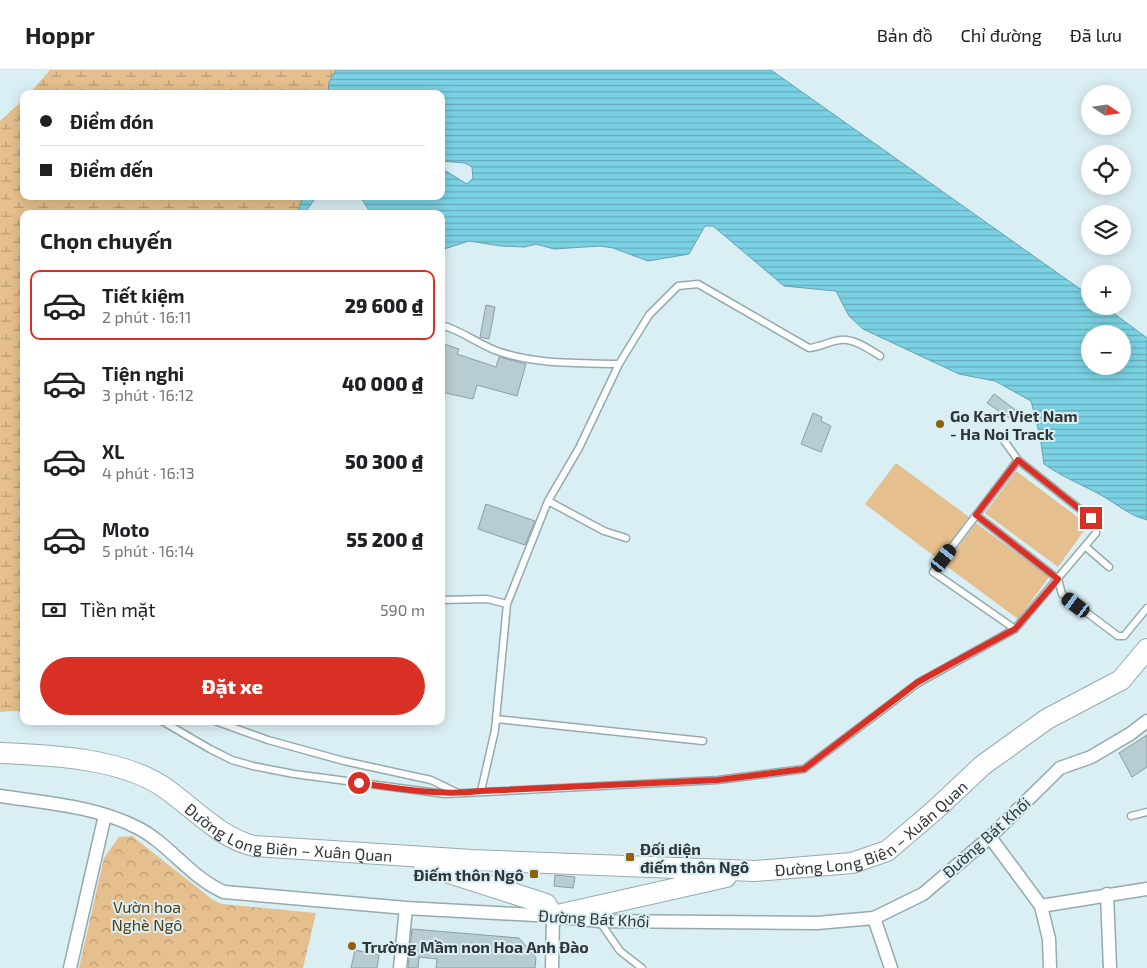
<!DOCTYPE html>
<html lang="vi">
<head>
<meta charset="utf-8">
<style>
  body { margin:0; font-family:"Exo 2",sans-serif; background:#f6f6f6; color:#202124; height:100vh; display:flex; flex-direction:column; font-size:19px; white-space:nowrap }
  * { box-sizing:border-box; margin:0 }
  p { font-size:16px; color:#757577 }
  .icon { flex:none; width:28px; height:28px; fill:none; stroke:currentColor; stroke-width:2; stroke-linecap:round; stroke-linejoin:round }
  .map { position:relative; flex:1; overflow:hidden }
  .panel { position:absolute; left:20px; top:140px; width:425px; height:515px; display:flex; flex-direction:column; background:#fff; border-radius:10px; box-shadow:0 2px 12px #0003 }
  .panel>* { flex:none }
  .banner { position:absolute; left:20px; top:20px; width:425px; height:110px; border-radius:10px; box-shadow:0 2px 12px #0003; display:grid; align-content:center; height:110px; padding:0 20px; background:#fff }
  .needle { width:32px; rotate:103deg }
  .tools { position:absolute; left:1081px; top:15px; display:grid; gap:10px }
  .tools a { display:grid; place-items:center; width:50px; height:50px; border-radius:50%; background:#fff; box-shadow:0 2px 12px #0003; font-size:25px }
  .end { position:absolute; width:22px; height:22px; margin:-11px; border:6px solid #d93025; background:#fff; box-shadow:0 0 0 2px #fff }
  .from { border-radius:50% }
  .car { position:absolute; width:15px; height:30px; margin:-15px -8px; border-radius:6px; box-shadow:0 0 4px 1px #0007; background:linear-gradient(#222 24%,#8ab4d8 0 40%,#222 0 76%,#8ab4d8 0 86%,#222 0) }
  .banner b { display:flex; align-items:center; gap:18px; height:48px; font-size:19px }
  .banner b+b { border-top:1px solid #e0e0e0 }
  .banner i { width:12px; height:12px; background:#202124 }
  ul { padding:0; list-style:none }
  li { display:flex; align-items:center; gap:15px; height:70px; margin:0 10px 8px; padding:0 10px; border:2px solid transparent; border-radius:10px }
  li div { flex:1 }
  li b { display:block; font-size:19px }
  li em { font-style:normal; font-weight:800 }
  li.current { border-color:#d93025 }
  li>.icon { width:45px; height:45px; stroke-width:1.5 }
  h2 { padding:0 20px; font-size:22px; line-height:60px }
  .pay { display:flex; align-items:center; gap:12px; height:55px; padding:0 20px; font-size:19px }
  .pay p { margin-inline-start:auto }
  .button { display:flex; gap:10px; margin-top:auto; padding:10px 20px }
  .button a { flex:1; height:58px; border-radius:30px; background:#d93025; color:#fff; font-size:20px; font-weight:800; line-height:58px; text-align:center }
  header { display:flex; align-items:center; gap:30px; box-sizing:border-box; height:70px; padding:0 25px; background:#fff; border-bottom:1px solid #e0e0e0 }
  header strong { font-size:24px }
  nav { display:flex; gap:28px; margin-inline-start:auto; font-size:18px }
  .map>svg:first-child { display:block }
  .wetland { fill:url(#wetland-marsh) }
  .park { fill:url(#park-crowns) }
  .pitch { fill:#e5bf8d }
  .water { fill:url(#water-rules); stroke:#64a3b0; fill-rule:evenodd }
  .building { fill:#b8cdd2; stroke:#8a9ea3 }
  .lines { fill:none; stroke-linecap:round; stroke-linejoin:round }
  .service-casing { stroke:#95aaae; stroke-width:9 }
  .minor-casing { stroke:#95aaae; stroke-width:15 }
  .primary-casing { stroke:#95aaae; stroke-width:22 }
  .service { stroke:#fff; stroke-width:6 }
  .minor { stroke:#fff; stroke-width:12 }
  .primary { stroke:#fff; stroke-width:20 }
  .route { stroke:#d93025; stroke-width:6 }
  .poi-dot { fill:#90610d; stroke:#daeff4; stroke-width:2 }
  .labels { text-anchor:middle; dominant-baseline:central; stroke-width:4; stroke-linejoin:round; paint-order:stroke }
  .poi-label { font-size:16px; font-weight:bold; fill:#2e3638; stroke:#daeff4; text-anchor:start }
  .street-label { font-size:16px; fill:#2e3638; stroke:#daeff4 }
  .park-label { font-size:16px; fill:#583c0f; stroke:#daeff4 }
</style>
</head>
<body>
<header>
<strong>Hoppr</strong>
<nav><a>Bản đồ</a><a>Chỉ đường</a><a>Đã lưu</a></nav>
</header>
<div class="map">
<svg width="1147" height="898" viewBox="0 0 1147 898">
  <defs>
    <pattern id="wetland-marsh" width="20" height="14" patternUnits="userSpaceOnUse" patternTransform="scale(1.25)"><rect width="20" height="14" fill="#e5bf8d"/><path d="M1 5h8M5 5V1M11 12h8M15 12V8" fill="none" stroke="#ba9c74"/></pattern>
    <pattern id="park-crowns" width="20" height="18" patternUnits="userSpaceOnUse" patternTransform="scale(1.25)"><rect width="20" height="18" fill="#e5bf8d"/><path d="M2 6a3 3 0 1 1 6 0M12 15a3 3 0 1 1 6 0" fill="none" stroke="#ba9c74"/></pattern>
    <pattern id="water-rules" width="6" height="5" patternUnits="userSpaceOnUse" patternTransform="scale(1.25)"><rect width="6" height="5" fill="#7bd2e4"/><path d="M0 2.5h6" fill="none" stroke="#65abba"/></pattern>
  </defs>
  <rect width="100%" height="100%" fill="#daeff4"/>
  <path class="wetland" d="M50 0H336L329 12 328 24H29Z
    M24 29V126H303L297 144H24V642L15 641 0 642V51Z"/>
  <path class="park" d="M132 766 213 830 222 834 316 843 303 898H79L104 788 119 767Z"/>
  <path class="pitch" d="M896 393 969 447 938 489 865 434Z
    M1016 401 1088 455 1058 497 985 443Z
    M976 453 1049 507 1018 549 945 495Z"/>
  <path class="water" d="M336 0H771L1090 226V236H1104L1147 268V450C1128 445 1116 433 1099 424 1081 414 1062 407 1044 394L1040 366 1031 331 995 311 959 304 863 259 849 246 836 221 784 216 713 156H705L689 184 648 191 613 178 600 176 554 179 536 174 525 177 501 176 469 171 441 180V144H371L360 126H441V98L467 114 473 108 472 97 465 93 441 91V24H328L329 12ZM1090 264H1122V296H1090Z
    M303 126H317L304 144H297Z"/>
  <path class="building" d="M486 235 495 237 489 269 480 267Z
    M441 273 459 279 457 284 496 297 499 287 526 294 517 326 477 315 473 329 441 322Z
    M994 324 1017 341 1011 349 987 333Z
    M813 343 822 347 821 351 831 356 821 382 801 374Z
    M486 434 535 451 525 475 478 459Z
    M1147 665V697L1132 707 1119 683Z
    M555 805 575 807 573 818 554 816Z
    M412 859 519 868 536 888 535 898H436L437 889 419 887 418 898H408Z
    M355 880 379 885 377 898H351Z"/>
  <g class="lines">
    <defs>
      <path id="service" d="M441 255C461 260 478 274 497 281 537 295 578 293 619 294
        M548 431 604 461 626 468
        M976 445 1058 509 1062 524 1118 566H1124L1147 538
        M1086 477 1109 497
        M441 530 487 529 507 534
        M1015 559 933 502 1018 390
        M496 649 703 671
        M162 651 210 679 232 690 253 696 294 704 445 724 718 710 804 699 918 613 1015 559 1096 463V455L1091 448 1018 390 1005 372
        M215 651 268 670 344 691 431 710 458 723
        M481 721 495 660 507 534 548 431 579 378 619 294 649 245 678 216 698 214 809 278C821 277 830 271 840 270 853 268 869 279 880 286
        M1131 746 1147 742
        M600 852 620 881 642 898"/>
      <path id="minor" d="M0 726C46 733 96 736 138 758 168 773 191 808 224 822L406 838 553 846 599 851 817 853 874 848 923 824 990 767 1060 698 1091 687 1130 664 1147 651
        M990 767 1041 836 1049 869 1050 898
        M1107 824 1110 898
        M1041 836 1147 819
        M874 848 891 898
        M70 898 105 745
        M400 898 406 838
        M552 898 553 846"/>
      <g id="primary">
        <path id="s1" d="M0 683C50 685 119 688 162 716 192 736 219 768 254 776L472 790 755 801 852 793 887 781 935 740 983 695 1047 649 1121 610 1147 579"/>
        <path d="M424 795 546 834 553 846 726 807"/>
      </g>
    </defs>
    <use href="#service" class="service-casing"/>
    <use href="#minor" class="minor-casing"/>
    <use href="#primary" class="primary-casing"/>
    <use href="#service" class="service"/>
    <use href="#minor" class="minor"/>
    <use href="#primary" class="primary"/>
  </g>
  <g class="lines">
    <path class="route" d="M359 713C400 719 440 726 481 721L718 710 804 699 918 612 1015 559 1058 509 976 445 1018 390 1091 448"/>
  </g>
  <g class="poi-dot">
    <circle cx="940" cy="354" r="5"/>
    <rect x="625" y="782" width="10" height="10" rx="2.5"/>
    <rect x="529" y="799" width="10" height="10" rx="2.5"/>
    <circle cx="352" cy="876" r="5"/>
  </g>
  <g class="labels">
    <g class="poi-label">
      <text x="950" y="345">Go Kart Viet Nam<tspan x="950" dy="18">- Ha Noi Track</tspan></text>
      <text x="640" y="778">Đối diện<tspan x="640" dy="18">điếm thôn Ngô</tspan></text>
      <text x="524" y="804" text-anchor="end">Điếm thôn Ngô</text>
      <text x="362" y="876">Trường Mầm non Hoa Anh Đào</text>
    </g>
    <g class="street-label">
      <text stroke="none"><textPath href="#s1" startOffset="908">Đường Long Biên – Xuân Quan</textPath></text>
      <text stroke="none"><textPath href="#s1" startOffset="308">Đường Long Biên – Xuân Quan</textPath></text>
      <text transform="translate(986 767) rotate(-42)">Đường Bát Khối</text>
      <text transform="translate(594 848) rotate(3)">Đường Bát Khối</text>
    </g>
    <g class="park-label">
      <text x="147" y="836">Vườn hoa<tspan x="147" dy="18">Nghè Ngô</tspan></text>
    </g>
  </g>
</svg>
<div class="tools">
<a><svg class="needle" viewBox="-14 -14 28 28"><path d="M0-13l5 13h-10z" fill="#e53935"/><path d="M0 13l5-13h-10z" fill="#757577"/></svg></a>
<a><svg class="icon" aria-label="locate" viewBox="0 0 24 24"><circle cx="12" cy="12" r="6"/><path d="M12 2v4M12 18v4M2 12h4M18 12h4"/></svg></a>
<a><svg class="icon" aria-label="layers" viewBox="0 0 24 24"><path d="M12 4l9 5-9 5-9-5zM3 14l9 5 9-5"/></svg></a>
<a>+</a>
<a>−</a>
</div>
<i class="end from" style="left:359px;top:713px"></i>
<i class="end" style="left:1091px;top:448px"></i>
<i class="car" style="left:944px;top:488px;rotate:37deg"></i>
<i class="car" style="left:1076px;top:535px;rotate:307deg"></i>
<div class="banner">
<b><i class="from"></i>Điểm đón</b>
<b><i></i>Điểm đến</b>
</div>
<section class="panel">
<h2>Chọn chuyến</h2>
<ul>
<li class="current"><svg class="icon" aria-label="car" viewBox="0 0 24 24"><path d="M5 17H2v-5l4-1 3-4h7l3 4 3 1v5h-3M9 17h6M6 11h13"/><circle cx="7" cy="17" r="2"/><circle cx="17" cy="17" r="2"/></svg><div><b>Tiết kiệm</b><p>2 phút · 16:11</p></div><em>29 600 ₫</em></li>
<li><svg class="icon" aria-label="car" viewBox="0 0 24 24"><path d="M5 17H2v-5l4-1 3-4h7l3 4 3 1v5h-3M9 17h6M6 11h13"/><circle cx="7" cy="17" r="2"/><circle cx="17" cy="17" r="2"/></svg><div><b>Tiện nghi</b><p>3 phút · 16:12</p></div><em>40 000 ₫</em></li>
<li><svg class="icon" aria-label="car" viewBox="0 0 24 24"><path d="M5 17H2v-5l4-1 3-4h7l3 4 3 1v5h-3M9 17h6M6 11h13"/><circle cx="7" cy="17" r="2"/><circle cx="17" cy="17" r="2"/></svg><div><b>XL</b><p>4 phút · 16:13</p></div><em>50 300 ₫</em></li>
<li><svg class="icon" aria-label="car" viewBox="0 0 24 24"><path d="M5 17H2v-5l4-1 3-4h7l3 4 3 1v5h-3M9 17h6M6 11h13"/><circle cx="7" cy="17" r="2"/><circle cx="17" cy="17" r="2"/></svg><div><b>Moto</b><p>5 phút · 16:14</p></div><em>55 200 ₫</em></li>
</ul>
<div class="pay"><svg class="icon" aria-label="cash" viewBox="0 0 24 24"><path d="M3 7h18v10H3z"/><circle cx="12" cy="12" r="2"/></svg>Tiền mặt<p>590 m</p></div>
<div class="button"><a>Đặt xe</a></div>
</section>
</div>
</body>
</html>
